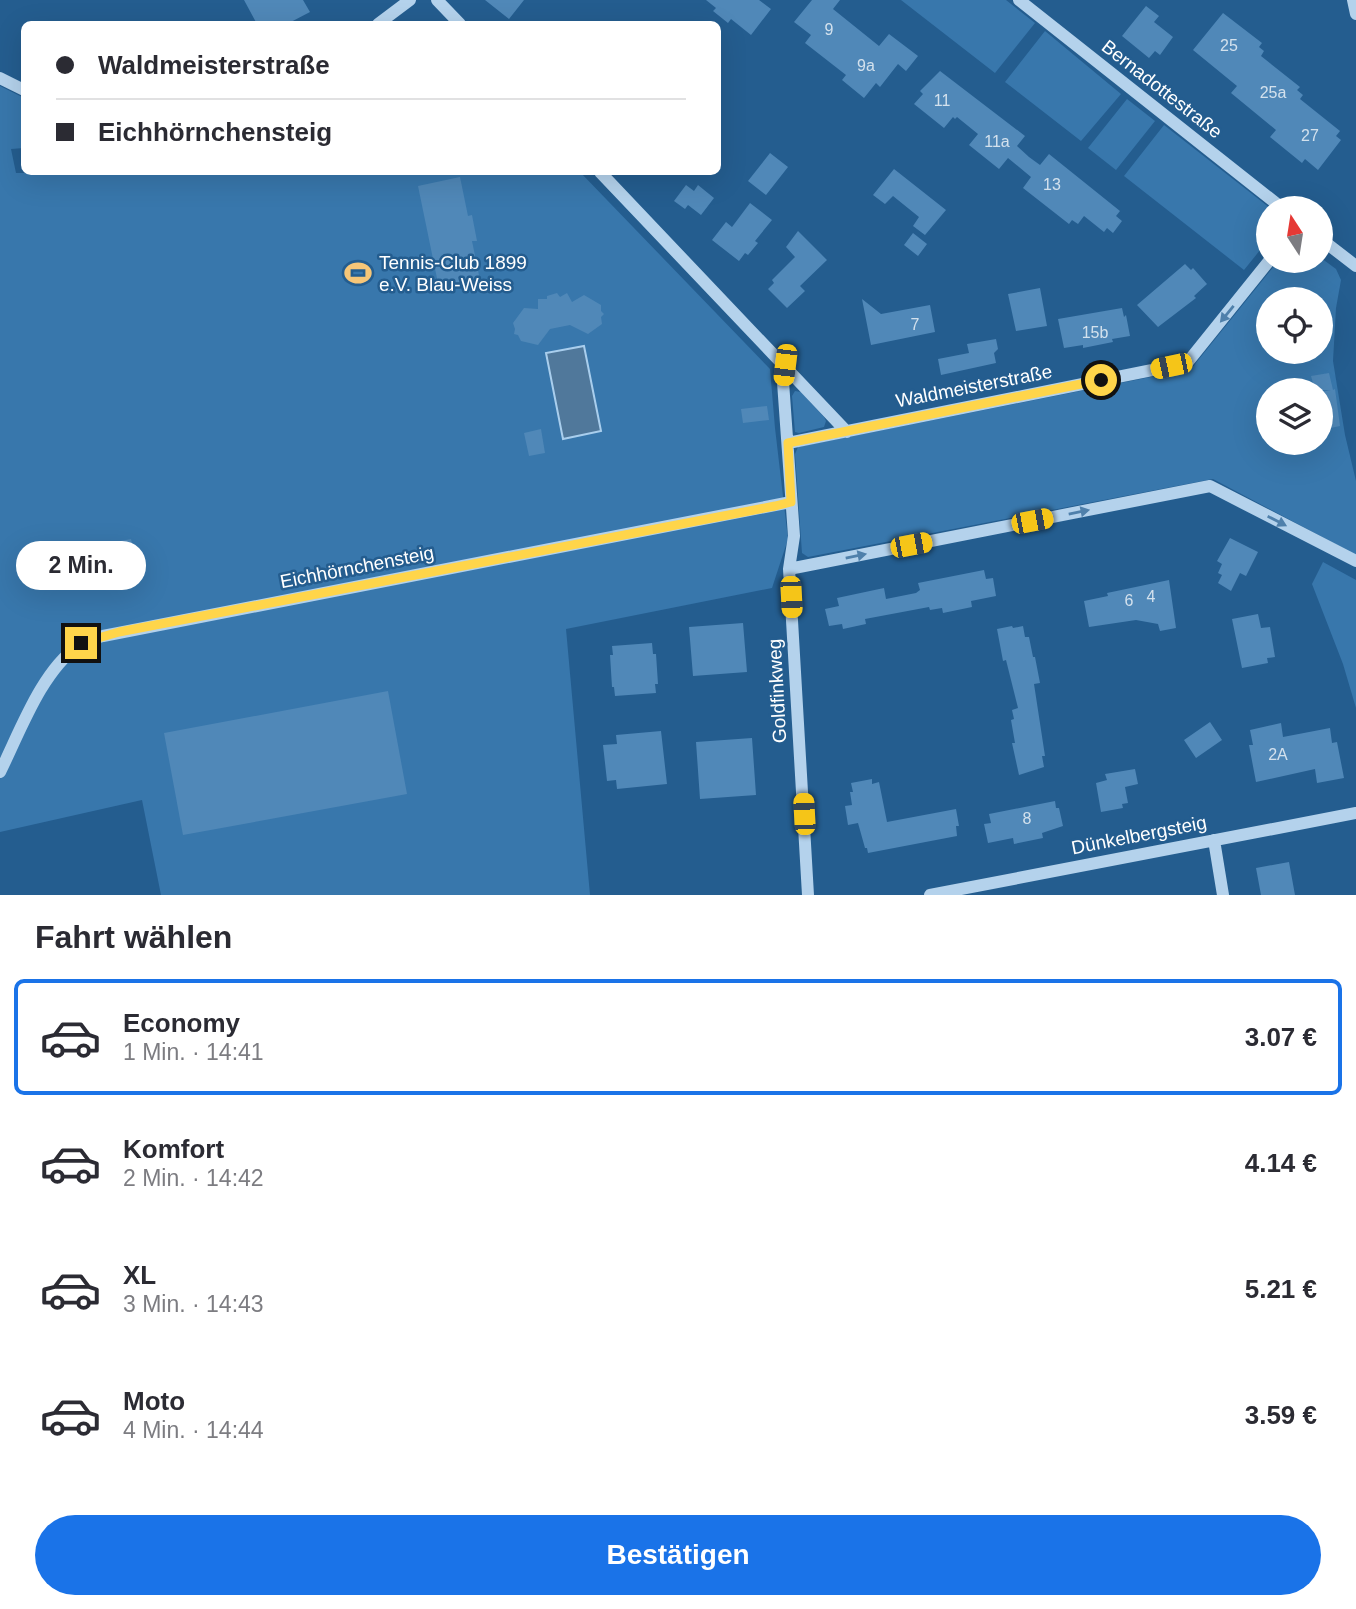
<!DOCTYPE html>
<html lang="de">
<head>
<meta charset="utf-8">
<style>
  body { margin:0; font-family:Arial,sans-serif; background:#f7f7f7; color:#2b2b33; height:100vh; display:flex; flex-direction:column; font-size:26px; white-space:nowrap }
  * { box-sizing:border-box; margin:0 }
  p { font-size:23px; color:#7c7c81 }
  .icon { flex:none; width:38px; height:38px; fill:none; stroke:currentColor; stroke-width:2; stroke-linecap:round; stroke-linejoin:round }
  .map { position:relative; height:895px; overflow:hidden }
  .details { display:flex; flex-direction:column; background:#fff; flex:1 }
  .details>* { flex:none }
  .guide { position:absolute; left:21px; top:21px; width:700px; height:154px; border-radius:10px; box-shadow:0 7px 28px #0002; display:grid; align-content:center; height:154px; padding:0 35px; background:#fff }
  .needle { width:46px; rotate:348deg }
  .buttons { position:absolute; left:1256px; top:196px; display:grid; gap:14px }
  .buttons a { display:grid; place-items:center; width:77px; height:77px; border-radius:50%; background:#fff; box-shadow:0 7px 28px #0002; font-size:35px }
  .end { position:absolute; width:32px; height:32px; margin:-16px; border:9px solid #ffd54a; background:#111; box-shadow:0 0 0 4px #111 }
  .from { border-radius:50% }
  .bubble { position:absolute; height:49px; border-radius:24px; background:#fff; box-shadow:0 7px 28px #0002; font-size:23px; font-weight:800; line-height:49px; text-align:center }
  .car { position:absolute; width:21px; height:42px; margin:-21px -10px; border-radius:9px; box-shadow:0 0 5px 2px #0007; background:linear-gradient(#f5c518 24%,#345 0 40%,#f5c518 0 76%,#345 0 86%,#f5c518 0) }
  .guide b { display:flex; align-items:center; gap:24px; height:66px; font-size:26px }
  .guide b+b { border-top:2px solid #e1e1e2 }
  .guide i { width:18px; height:18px; background:#2b2b33 }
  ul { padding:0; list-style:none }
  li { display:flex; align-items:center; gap:21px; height:116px; margin:0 14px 10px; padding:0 21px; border:4px solid transparent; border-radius:10px }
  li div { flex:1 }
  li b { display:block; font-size:26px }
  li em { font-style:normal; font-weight:800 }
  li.active { border-color:#1a73e8 }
  li>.icon { width:63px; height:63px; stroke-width:1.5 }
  h2 { padding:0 35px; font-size:32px; line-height:84px }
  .action { display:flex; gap:14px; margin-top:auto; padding:14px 35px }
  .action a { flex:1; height:80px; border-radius:42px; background:#1a73e8; color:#fff; font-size:28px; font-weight:800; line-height:80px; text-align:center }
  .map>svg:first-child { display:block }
  .green { fill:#3877ac; fill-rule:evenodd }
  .water { fill:#50789b; stroke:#a9ceed; stroke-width:2 }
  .building { fill:#5088b8 }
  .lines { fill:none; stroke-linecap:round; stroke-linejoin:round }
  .minor { stroke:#b4d2ec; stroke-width:12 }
  .oneway { fill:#4f80ab }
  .route { stroke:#ffd54a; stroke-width:9 }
  .labels { text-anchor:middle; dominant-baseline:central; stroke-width:5; stroke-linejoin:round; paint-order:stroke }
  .number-label { font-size:16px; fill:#d3e1ed }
  .street-label { font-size:19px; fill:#fff; stroke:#245d8f }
  .poi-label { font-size:19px; fill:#fff; stroke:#245d8f; text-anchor:start }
</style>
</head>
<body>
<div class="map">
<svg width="1356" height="895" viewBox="0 0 1356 895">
  <rect width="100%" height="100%" fill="#245d8f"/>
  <path class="green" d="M901 0H1006L1035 23 995 73Z
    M1045 31 1121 94 1081 141 1005 82Z
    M0 86 24 98V148L11 149 16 173 580 172 770 369 775 428 788 539 772 588 566 629 590 895H161L142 800 0 832Z
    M1127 99 1155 121 1116 170 1088 148Z
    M1164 125 1270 208 1269 239 1244 270 1124 176Z
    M1321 258 1336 269 1341 280 1336 308 1333 361 1345 435 1356 481V555L1213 479 808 557 802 553 795 454 798 447 1191 369 1278 261H1321ZM1269 299H1321V352H1269ZM1269 390H1321V443H1269Z
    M795 391 801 392 824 417 826 421 824 427 799 433 795 432 792 396Z
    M1323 562 1356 580V708L1343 664 1312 584Z"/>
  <path class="water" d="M584 346 601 431 563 439 546 353Z"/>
  <path class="building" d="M244 0H303L310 12 287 24H257Z
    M485 0H524L509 19Z
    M706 0H759L771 9 751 35 731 19 728 23 713 11 716 8Z
    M812 0H840L833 9 879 46 889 34 918 56 906 71 898 64 880 87 876 83 864 98 842 80 846 75 805 43 811 35 794 22Z
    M1146 6 1159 16 1154 22 1173 37 1160 55 1155 51 1149 58 1122 36Z
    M1223 13 1262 43 1259 47 1264 51 1261 56 1300 87 1297 90 1303 95 1300 99 1340 131 1336 136 1341 140 1318 170 1305 159 1302 163 1270 137 1276 130 1231 93 1237 86 1193 50Z
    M940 71 1025 136 1017 146 1029 157 1040 165 1049 154 1120 211 1116 216 1122 221 1113 233 1107 228 1104 232 1084 216 1078 224 1072 220 1069 224 1023 188 1031 177 1008 158 999 169 969 145 978 134 957 117 955 119 953 117 944 128 914 104 923 94 920 91Z
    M770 153 788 167 766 195 748 181Z
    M894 169 946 210 925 235 913 226 919 217 893 196 885 204 873 195Z
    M460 177 468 216 472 215 477 241H472L480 280 439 288 418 186Z
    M686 185 694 191 698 185 714 198 701 215 688 205 685 209 674 201Z
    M750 203 772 220 755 241 758 243 748 255 745 253 739 261 712 240 726 222 732 227Z
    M798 231 827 260 800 286 805 291 787 308 768 289 774 283 772 280 795 257 786 247Z
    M913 233 927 244 918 256 904 245Z
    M1185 264 1191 270 1193 268 1207 284 1194 296 1196 298 1158 327 1137 305Z
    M1040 288 1047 326 1016 331 1008 294Z
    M557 293 560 297 567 293 572 302 584 295 601 305V311L604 314 601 317 602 324 588 334 570 325 550 329 538 345 521 341 518 335 514 334 515 329 513 323 524 308 538 309V299H547V296Z
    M862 299 881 314 930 305 935 332 871 345Z
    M1122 308 1124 317 1126 315 1130 336 1112 339 1113 342 1083 348V345L1064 348 1058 319Z
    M996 339 998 349 994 353 996 363 941 375 938 359 969 353 967 344Z
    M1329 373 1333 390 1335 389 1340 426 1321 430V392L1331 390H1315L1311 376Z
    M767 406 769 420 743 423 741 409Z
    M541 429 545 453 529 456 524 433Z
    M1230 538 1258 552 1246 576 1240 573 1231 591 1218 583 1222 575 1218 573 1222 564 1217 561Z
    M131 539 134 552 103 558 100 545Z
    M984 570 986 579 993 578 996 596 971 601 972 607 943 613 942 608 930 610 929 607 865 619 866 624 843 629 842 624 829 626 825 609 839 606 837 598 884 588 886 599 916 593 920 590 918 583Z
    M1169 580 1176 628 1160 631 1158 624 1136 620 1089 627 1084 601 1108 596 1107 593Z
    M1258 614 1261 628 1270 627 1275 657 1267 658 1268 663 1242 668 1232 619Z
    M743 623 747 672 693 676 689 627Z
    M1012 626 1013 628 1023 626 1025 637H1029L1033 657H1035L1040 683 1034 684 1045 756H1042L1044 767 1019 775 1012 743H1015L1011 720 1014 719 1012 710 1018 708 1006 660 1003 661 997 629Z
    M652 643 653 654H656L658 684H655L656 693 615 696 614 687H612L610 655H613L612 646Z
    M388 691 407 794 183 835 164 733Z
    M1210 722 1222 740 1196 758 1184 740Z
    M1281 723 1283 737 1330 728 1332 743 1337 742 1344 778 1317 783 1315 769 1256 782 1249 745H1253L1250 730Z
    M661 731 667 784 617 789 616 780 607 781 603 745 617 744 616 735Z
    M752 738 756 795 700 799 696 742Z
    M1135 769 1138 784 1125 787 1128 803 1122 804 1123 808 1101 812 1096 783 1107 780 1105 774Z
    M872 779V784L879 782 887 822 956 809 959 826H956L957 836 868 853 867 848H865L858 823 848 825 845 806 852 805 850 792H853L851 783Z
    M1055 801 1056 808H1059L1063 826 1042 833 1043 838 1014 844 1013 838 988 843 984 824 991 823 989 814Z
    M1289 862 1295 895H1261L1256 868Z"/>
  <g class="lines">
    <path class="minor" d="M437 0 460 24
      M1019 0 1282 208
      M1353 0 1356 14
      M378 24 410 0
      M0 78 24 90
      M600 172 847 432
      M1321 239 1356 266
      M785 365 783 382 794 536 789 569 808 895
      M788 443 1187 363 1269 261
      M789 569 1210 486 1356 561
      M0 772C20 732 41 672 78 646 85 641 95 638 103 636L791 502
      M1214 840 1223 895
      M930 895 1356 813"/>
  </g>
  <defs><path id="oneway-solid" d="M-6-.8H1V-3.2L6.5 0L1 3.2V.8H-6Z" transform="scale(1.75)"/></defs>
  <g class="oneway">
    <use href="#oneway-solid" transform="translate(1227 314) rotate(129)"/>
    <use href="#oneway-solid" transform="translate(1079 512) rotate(-11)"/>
    <use href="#oneway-solid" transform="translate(1277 521) rotate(27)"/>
    <use href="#oneway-solid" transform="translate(856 556) rotate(-11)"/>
  </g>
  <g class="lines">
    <path class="route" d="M81 643 119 632 775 506 791 502 788 443 1101 380"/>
  </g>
  <defs>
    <symbol id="stadium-bare" viewBox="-9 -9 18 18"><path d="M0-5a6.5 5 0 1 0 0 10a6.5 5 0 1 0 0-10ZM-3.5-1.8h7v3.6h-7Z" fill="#f6c678" stroke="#245d8f" stroke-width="2.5" paint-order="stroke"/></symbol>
  </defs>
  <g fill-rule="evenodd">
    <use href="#stadium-bare" x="339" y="254" width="38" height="38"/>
  </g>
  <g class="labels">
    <g class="number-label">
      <text x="829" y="29">9</text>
      <text x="1229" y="45">25</text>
      <text x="866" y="65">9a</text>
      <text x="1273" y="92">25a</text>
      <text x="942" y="100">11</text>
      <text x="1310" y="135">27</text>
      <text x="997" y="141">11a</text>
      <text x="1052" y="184">13</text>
      <text x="915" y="324">7</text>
      <text x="1095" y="332">15b</text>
      <text x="1151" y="596">4</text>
      <text x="1129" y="600">6</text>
      <text x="1278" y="754">2A</text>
      <text x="1027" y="818">8</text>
    </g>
    <g class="street-label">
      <text transform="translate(1162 89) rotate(38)">Bernadottestraße</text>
      <text transform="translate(974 386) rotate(-11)">Waldmeisterstraße</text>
      <text transform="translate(357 567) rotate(-11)">Eichhörnchensteig</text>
      <text transform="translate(777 691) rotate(-93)">Goldfinkweg</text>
      <text transform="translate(1139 835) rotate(-11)">Dünkelbergsteig</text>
    </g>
    <g class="poi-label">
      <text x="379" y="262">Tennis-Club 1899<tspan x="379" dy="22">e.V. Blau-Weiss</tspan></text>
    </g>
  </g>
</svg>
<div class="buttons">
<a><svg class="needle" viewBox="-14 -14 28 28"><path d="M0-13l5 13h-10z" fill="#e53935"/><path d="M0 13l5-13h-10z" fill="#7c7c81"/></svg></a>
<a><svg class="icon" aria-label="locate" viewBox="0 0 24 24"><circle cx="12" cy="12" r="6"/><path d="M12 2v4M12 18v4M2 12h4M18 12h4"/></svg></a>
<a><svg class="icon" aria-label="layers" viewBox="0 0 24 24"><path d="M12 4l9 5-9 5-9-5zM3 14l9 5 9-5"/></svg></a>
</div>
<i class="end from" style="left:1101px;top:380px"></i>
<i class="end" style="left:81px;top:643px"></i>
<div class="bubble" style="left:16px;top:541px;width:130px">2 Min.</div>
<i class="car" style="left:785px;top:365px;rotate:187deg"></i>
<i class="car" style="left:1171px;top:366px;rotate:258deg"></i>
<i class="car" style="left:1032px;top:521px;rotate:79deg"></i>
<i class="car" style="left:911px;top:545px;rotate:79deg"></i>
<i class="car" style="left:791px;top:597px;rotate:177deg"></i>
<i class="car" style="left:804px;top:814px;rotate:357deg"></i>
<div class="guide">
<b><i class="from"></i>Waldmeisterstraße</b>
<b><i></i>Eichhörnchensteig</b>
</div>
</div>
<section class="details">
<h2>Fahrt wählen</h2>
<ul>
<li class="active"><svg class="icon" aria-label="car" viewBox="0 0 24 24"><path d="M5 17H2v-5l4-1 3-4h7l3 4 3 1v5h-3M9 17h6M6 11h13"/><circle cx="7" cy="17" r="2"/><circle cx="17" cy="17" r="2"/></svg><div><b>Economy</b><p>1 Min. · 14:41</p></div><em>3.07 €</em></li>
<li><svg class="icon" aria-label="car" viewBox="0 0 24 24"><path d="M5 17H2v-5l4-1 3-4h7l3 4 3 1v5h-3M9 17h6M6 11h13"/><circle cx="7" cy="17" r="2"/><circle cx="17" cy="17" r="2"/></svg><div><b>Komfort</b><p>2 Min. · 14:42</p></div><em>4.14 €</em></li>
<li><svg class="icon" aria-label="car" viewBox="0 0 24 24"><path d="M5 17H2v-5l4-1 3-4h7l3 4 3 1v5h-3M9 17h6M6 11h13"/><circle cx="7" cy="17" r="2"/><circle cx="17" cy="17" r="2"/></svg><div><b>XL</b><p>3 Min. · 14:43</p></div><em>5.21 €</em></li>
<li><svg class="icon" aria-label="car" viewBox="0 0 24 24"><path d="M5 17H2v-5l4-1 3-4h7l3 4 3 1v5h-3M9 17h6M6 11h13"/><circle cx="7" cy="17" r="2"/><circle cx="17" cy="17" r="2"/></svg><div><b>Moto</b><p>4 Min. · 14:44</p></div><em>3.59 €</em></li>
</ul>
<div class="action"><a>Bestätigen</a></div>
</section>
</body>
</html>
